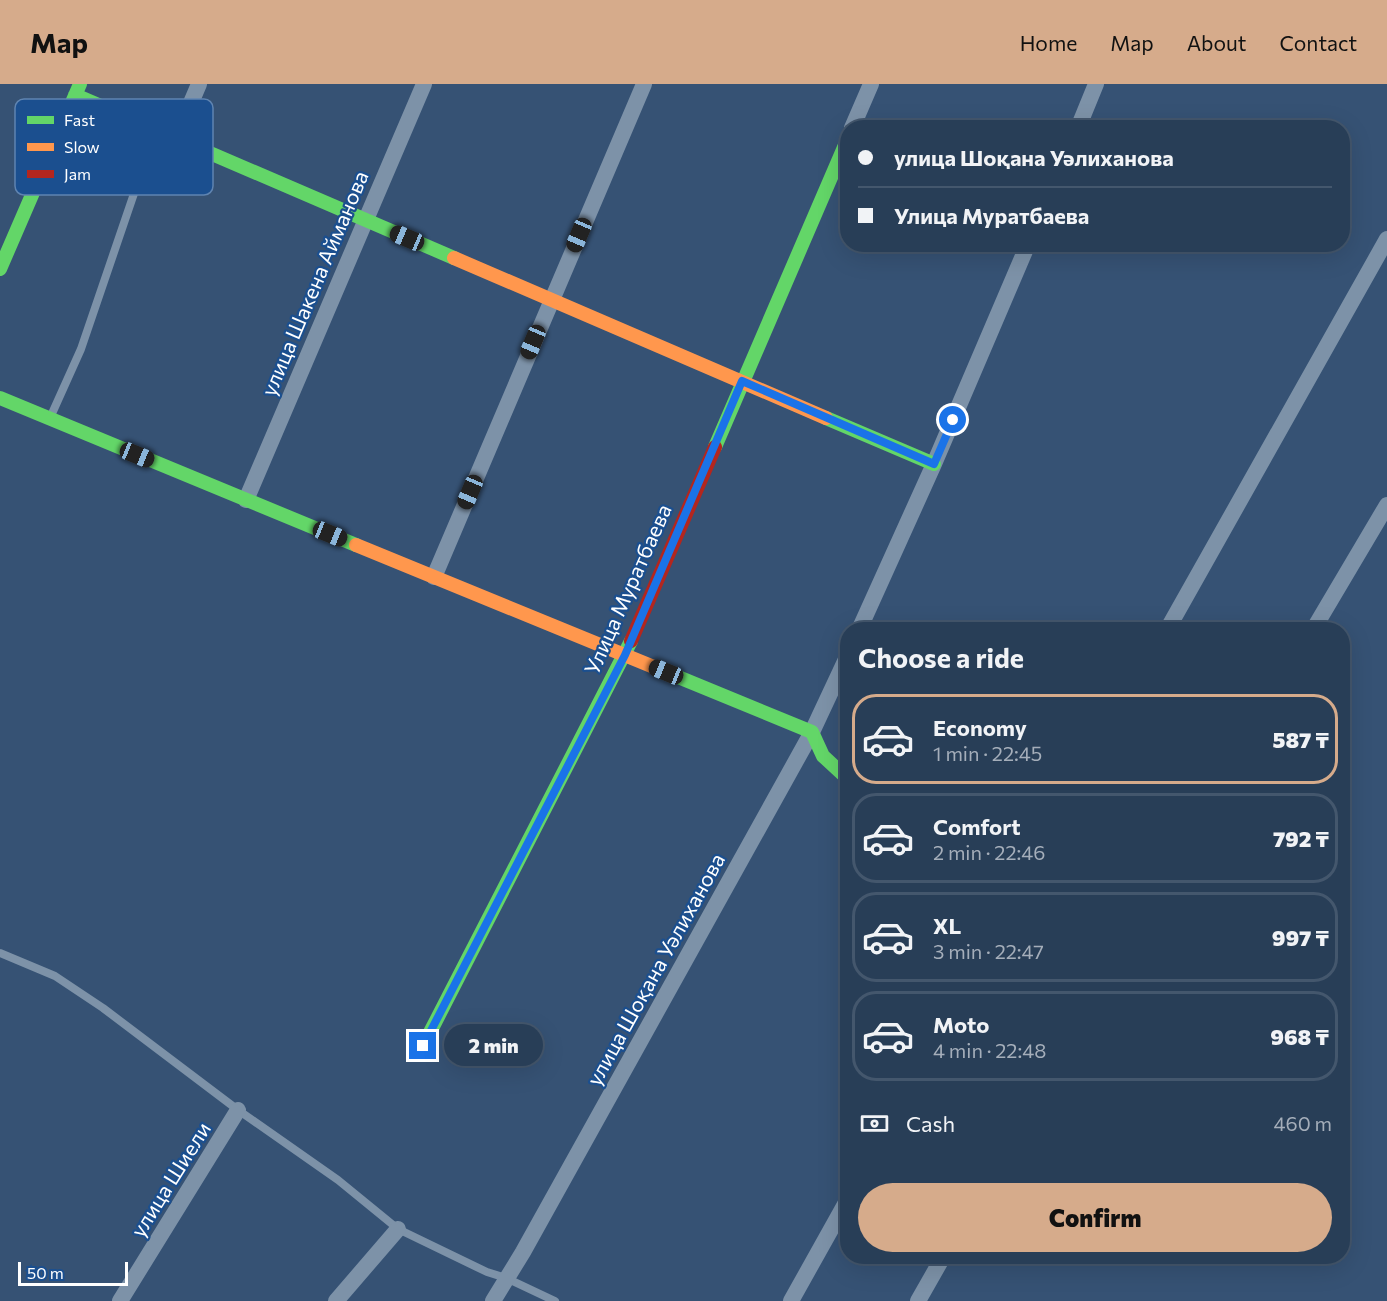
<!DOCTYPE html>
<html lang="en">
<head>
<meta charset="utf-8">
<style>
  body { margin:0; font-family:Commissioner,sans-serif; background:#344961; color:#f1f3f6; height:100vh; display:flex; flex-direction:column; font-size:22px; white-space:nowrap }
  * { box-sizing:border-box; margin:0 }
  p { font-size:20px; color:#a5aeba }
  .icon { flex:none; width:33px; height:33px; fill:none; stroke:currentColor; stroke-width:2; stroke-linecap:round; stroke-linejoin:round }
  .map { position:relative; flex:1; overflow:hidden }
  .drawer { position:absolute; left:840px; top:538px; width:510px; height:642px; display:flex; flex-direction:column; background:#283e57; border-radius:24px; box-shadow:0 6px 24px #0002,0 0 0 2px #44576d }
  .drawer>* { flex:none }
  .hud { position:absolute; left:840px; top:36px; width:510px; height:132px; border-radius:24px; box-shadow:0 6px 24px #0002,0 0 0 2px #44576d; display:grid; align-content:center; height:132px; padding:0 18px; background:#283e57 }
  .scale { position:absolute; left:18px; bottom:15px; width:110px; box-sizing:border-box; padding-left:6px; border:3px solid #fff; border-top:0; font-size:16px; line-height:21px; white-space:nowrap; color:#fff; -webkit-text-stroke:4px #1b4f8f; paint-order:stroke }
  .end { position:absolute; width:27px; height:27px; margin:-14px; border:8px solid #1a73e8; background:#fff; box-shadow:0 0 0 3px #fff }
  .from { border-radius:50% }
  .bubble { position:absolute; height:42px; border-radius:21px; background:#283e57; box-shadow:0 6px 24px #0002,0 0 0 2px #44576d; font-size:20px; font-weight:800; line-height:42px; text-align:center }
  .car { position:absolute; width:18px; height:36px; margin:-18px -9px; border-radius:8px; box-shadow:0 0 4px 2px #0007; background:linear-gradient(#222 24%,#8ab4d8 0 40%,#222 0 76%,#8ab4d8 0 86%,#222 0) }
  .hud b { display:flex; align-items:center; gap:21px; height:57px; font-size:22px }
  .hud b+b { border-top:2px solid #44576d }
  .hud i { width:15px; height:15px; background:#f1f3f6 }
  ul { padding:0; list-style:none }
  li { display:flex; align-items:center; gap:18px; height:90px; margin:0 12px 9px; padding:0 6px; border:3px solid #44576d; border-radius:24px }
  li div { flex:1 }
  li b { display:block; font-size:22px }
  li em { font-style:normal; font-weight:800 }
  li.selected { border-color:#d6ab8b }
  li>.icon { width:54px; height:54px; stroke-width:1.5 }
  h2 { padding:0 18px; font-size:27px; line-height:72px }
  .pay { display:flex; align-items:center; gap:15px; height:66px; padding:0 18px; font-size:22px }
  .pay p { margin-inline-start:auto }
  .primary-button { display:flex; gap:12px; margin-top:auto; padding:12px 18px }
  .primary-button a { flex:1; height:69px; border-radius:36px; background:#d6ab8b; color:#111; font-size:24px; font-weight:800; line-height:69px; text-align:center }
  header { display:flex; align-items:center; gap:36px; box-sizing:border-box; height:84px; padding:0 30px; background:#d6ab8b; color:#111 }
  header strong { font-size:28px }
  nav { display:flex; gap:33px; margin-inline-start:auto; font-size:21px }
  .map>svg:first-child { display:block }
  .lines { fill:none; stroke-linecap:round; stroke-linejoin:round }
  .lane { stroke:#7d92a8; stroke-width:8 }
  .street { stroke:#7d92a8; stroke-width:16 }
  .fast { stroke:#63d668; stroke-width:14 }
  .slow { stroke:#ff974d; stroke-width:14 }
  .jam { stroke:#b3261e; stroke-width:14 }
  .route { stroke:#1a73e8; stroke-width:8 }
  .labels { text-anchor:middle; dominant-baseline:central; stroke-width:4.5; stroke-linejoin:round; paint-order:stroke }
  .street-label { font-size:21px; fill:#fff; stroke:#1b4f8f }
  .key { fill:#1b4f8f; stroke:#5f84b1; stroke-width:1.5 }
  .key-label { font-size:16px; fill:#fff }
</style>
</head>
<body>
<header>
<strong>Map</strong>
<nav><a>Home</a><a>Map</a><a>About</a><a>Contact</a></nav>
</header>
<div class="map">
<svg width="1387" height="1217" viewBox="0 0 1387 1217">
  <rect width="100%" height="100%" fill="#365274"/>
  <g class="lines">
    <path class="lane" d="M50 334 81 265 155 48
      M0 869 55 892 103 924 238 1026 338 1096 398 1145 487 1188 506 1194 555 1217"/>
    <path class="street" d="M852 44 871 0
      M1078 44 1096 0
      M176 54 199 0
      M246 416 424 0
      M434 493 644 0
      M859 546 934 380 1028 160
      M1167 546 1387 155
      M1313 546 1387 421
      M120 1217 238 1026
      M336 1217 398 1145
      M493 1217 523 1168 812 648 848 571
      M791 1217 848 1115
      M918 1217 943 1173"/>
    <path class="fast" d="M75 11 454 174
      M0 185 80 0
      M0 314 356 461
      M826 334 934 380
      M715 363 848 54
      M666 588 812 648 823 672 848 695
      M423 962 631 557"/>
    <path class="slow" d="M454 174 826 334
      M356 461 666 588"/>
    <path class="jam" d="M631 557 715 363"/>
  </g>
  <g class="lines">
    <path class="route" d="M423 962 625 571 742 297 934 380 953 336"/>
  </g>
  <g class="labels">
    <g class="street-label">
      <text transform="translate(314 199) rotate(-67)">улица Шакена Айманова</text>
      <text transform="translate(627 505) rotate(-66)">Улица Муратбаева</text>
      <text transform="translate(655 885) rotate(-61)">улица Шоқана Уәлиханова</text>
      <text transform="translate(170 1095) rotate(-58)">улица Шиели</text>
    </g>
  </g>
  <rect x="15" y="15" width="198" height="96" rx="9" class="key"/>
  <rect x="27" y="32" width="27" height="8" fill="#63d668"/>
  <rect x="27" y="59" width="27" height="8" fill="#ff974d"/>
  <rect x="27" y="86" width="27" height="8" fill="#b3261e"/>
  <g class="key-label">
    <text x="64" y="42">Fast</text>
    <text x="64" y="69">Slow</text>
    <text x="64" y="96">Jam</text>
  </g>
</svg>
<div class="scale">50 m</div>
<i class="end from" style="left:953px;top:336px"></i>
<i class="end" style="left:423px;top:962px"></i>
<div class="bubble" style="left:444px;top:940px;width:99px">2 min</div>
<i class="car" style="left:579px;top:151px;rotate:203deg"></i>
<i class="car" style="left:407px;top:154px;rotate:293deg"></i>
<i class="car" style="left:533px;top:258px;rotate:203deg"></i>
<i class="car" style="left:137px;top:371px;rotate:112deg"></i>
<i class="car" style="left:470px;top:408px;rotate:203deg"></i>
<i class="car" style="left:330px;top:450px;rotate:112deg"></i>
<i class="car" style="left:666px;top:588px;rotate:292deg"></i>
<div class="hud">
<b><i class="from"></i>улица Шоқана Уәлиханова</b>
<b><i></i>Улица Муратбаева</b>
</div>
<section class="drawer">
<h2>Choose a ride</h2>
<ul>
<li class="selected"><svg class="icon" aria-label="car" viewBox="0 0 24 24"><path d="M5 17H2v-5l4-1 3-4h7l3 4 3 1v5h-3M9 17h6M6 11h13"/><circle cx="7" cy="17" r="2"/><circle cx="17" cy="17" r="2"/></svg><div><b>Economy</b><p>1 min · 22:45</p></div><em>587 ₸</em></li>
<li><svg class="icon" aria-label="car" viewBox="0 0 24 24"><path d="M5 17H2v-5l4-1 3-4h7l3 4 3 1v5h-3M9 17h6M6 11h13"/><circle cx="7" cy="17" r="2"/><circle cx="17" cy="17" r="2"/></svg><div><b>Comfort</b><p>2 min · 22:46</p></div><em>792 ₸</em></li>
<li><svg class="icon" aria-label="car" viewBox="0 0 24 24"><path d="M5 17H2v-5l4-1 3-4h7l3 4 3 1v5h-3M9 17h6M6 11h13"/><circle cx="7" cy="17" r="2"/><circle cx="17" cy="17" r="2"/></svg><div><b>XL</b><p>3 min · 22:47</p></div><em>997 ₸</em></li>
<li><svg class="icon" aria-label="car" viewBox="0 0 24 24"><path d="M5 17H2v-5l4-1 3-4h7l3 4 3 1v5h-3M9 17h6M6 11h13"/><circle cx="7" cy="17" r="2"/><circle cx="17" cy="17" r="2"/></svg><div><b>Moto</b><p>4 min · 22:48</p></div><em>968 ₸</em></li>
</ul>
<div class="pay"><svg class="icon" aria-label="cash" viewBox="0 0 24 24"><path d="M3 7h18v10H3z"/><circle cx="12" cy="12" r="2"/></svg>Cash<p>460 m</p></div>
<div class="primary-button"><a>Confirm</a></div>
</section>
</div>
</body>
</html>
